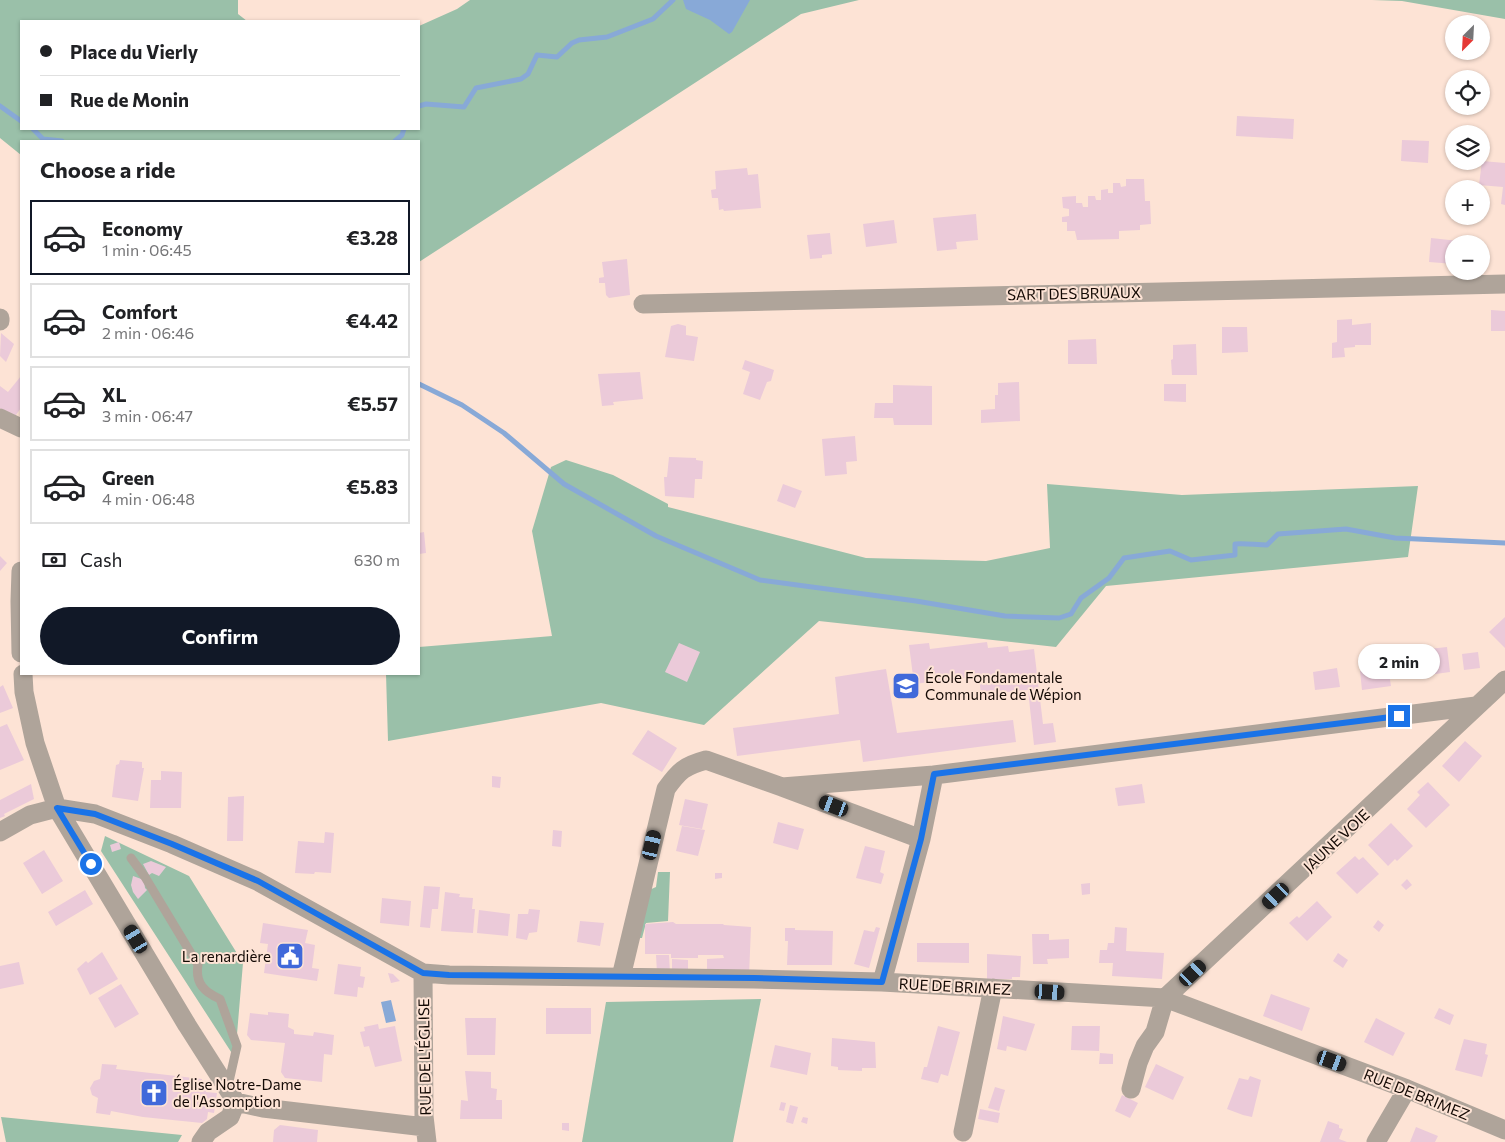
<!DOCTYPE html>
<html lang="en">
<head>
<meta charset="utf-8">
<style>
  body { margin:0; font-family:Commissioner,sans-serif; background:#f2f2f2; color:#202124; height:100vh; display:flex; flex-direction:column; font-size:19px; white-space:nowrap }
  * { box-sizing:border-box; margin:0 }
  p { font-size:16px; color:#757577 }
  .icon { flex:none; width:28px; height:28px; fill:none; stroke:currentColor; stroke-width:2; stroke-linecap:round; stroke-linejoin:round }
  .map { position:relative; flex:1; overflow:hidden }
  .side { position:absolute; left:20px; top:140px; width:400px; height:535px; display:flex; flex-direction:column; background:#fff; border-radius:0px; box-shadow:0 1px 4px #0004 }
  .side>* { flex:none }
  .top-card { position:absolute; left:20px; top:20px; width:400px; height:110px; border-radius:0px; box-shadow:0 1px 4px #0004; display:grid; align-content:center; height:110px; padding:0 20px; background:#fff }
  .needle { width:32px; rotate:204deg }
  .controls { position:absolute; left:1445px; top:15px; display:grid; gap:10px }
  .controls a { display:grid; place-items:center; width:45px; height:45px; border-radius:50%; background:#fff; box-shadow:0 1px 4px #0004; font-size:25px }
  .end { position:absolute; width:22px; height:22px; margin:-11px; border:6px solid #1a73e8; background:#fff; box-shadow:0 0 0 2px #fff }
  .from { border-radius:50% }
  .bubble { position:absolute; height:35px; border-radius:18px; background:#fff; box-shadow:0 1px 4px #0004; font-size:16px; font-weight:700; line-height:35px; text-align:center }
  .car { position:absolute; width:15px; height:30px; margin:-15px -8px; border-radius:6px; box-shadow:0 0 4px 1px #0007; background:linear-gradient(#222 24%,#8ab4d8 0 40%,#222 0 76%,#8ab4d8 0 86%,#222 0) }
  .top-card b { display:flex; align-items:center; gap:18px; height:48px; font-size:19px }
  .top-card b+b { border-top:1px solid #e0e0e0 }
  .top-card i { width:12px; height:12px; background:#202124 }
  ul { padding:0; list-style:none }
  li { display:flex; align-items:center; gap:15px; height:75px; margin:0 10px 8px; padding:0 10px; border:2px solid #e0e0e0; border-radius:0px }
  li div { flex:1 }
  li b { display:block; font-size:19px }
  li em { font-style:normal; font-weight:700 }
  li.active { border-color:#111827 }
  li>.icon { width:45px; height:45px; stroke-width:1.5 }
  h2 { padding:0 20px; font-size:22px; line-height:60px }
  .pay { display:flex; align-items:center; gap:12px; height:55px; padding:0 20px; font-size:19px }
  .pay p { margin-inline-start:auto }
  .primary-button { display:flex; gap:10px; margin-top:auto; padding:10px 20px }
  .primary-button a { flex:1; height:58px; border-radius:30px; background:#111827; color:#fff; font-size:20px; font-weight:700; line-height:58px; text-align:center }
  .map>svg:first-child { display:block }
  .green { fill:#9ac0a9 }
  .water { fill:#88a9d7 }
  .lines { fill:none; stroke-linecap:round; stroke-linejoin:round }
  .stream { stroke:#88a9d7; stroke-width:5 }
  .building { fill:#ebcad9 }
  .service { stroke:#afa49a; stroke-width:9 }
  .minor { stroke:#afa49a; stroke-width:19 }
  .route { stroke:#1a73e8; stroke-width:6 }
  .labels { text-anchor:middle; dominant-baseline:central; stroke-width:4; stroke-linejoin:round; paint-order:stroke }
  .street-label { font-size:15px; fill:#130904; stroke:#fde3d5 }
  .poi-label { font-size:15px; fill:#130904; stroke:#fde3d5; text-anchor:start }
</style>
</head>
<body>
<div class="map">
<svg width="1505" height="1142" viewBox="0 0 1505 1142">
  <rect width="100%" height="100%" fill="#fde3d5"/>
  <path class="green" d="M0 0H238V14L247 21H21V129H419V26L457 9 470 0H859L801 14 419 262V141H21V155L0 138Z
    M1372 0H1505V19L1402 1Z
    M566 460 613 475 668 504V507L866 558 986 561 1050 548 1047 484 1182 495 1418 486 1408 557 1106 586 1056 647 819 621 704 725 601 703 388 741 386 674H419V647L552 636 532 531 551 467Z
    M105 836 189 876 243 963 235 1058 101 851Z
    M658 872H670L668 921 646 923 642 938H638L647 891 656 887Z
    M761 999 733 1142H582L606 1002Z
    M1 1117 182 1135 178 1142H6Z"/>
  <path class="water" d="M683 0H750L732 32 729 34 710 20 686 9Z
    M391 1000 396 1021 386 1023 381 1002Z"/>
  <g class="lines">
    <path class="stream" d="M0 106 21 121
      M419 106 426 104 464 107 476 88 521 79 528 74 537 55 557 57 572 43 579 40 607 37 653 19 673 0
      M33 129 43 139 62 141
      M395 141 402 135 404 129
      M419 384 462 405 504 433 564 484 656 536 760 580 916 601 1005 616 1059 618 1071 614 1081 598 1109 578 1124 558 1170 551 1191 560 1235 555V544C1246 543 1256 545 1267 545L1278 534 1346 529 1395 538 1505 543"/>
  </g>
  <path class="building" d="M1237 116 1294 119 1293 139 1236 136Z
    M1402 140 1429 141 1428 163 1401 161Z
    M1482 161 1505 163V205L1501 204 1503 187 1479 185Z
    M747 168 748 175 758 174 761 208 724 211 723 209 719 210 718 198H712L711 190 716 189 715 171Z
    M1126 179H1144L1145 201H1150L1151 224 1140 225V230L1119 231V239L1077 240 1075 231H1067V222H1062V217L1069 216V209L1063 208 1062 197 1076 196V203H1082L1083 207H1088V196H1095L1096 200H1101V190L1108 189V193H1113V183H1120L1121 187 1126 186Z
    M976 214 978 240 956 242 957 249 937 251 933 218Z
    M894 220 897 243 866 247 863 224Z
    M830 233 832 254 822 255V258L810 259 807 235Z
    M1431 238 1459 241V244H1454V264L1429 262Z
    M627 259 630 295 609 298 606 295 605 283H599V278L604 277 602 262Z
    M1491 310 1505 311V331H1491Z
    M1352 319V325L1371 323V345H1355V347L1344 348 1345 357 1332 358V343L1337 342V320Z
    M678 324 686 326V335L698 337 694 361 665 357 671 326Z
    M1222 327H1247L1248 352 1222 353Z
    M1 333 14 344 6 362 0 356Z
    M1096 339 1097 364H1068V340Z
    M1196 344 1197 375H1172L1171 360 1173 359V345Z
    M745 360 774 370 771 381 767 382 760 400 743 394 750 372 742 369Z
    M640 372 643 399 613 402 614 405 602 406 598 374Z
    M21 376V408L13 419 0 408V386L8 392Z
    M1019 382 1020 421 981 423V410L995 409V395H998V383Z
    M1164 384H1186V402L1164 401Z
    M893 385 932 386V425H894L893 418H874L875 403H893Z
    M855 436 857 461 846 462 847 474 825 476 822 439Z
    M669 457 696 458V460L703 461 702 479H695L694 498 665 496 664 477H667Z
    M783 484 802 491 795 508 777 501Z
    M424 532 426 553 419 554V533Z
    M0 556 7 563 0 571Z
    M1505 617V648L1489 632Z
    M987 642 988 648 1008 646 1009 652 1034 649 1043 724 1053 723 1056 742 1034 745 1028 690 981 695 979 676 914 684 909 645 929 643 930 649Z
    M679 643 700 652 687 682 665 672Z
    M1447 647 1450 672 1414 677 1411 651Z
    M1478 652 1480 668 1464 670 1462 654Z
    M1388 667 1391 686 1362 690 1360 671Z
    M1337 668 1340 687 1315 690 1313 672Z
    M886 669 897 733 1013 720 1016 742 863 762 860 740 737 756 733 728 839 714 835 677Z
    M3 685 13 708 0 713V687Z
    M7 724 24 760 0 770V727Z
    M648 730 677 748 662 772 632 754Z
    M1465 741 1482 756 1459 782 1442 766Z
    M120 760 142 762V768H144L138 801 112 797 116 765 119 764Z
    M161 771 182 772 181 808H150L151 780H161Z
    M492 776 501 777 500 788 492 787Z
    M1428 782 1450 805 1426 828 1407 809 1420 795 1417 792Z
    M31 784 34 799 4 814 5 816 0 818V800Z
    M1142 784 1145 803 1118 806 1115 788Z
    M244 796 243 841H227L228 797Z
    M685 799 708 804 702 829 679 825Z
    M778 822 804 829 798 850 773 843Z
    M1391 823 1413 846 1397 861 1395 859 1388 866 1368 845Z
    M682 826 705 830 698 856 676 851Z
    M553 830 562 831 561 847 552 846Z
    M325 832 334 833 331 873 315 872 314 874 295 873 298 841 324 843Z
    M119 842 121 849 112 852 110 845Z
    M865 846 885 851 880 872 884 874 881 884 856 878Z
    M44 850 63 881 42 894 23 863Z
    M1355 856 1359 860 1363 857 1379 874 1357 894 1336 873Z
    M151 861 166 867 159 876 152 873 149 875 143 864Z
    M715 873H722V878L715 879Z
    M133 876 144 880 145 888 147 890 138 899 133 892 131 885Z
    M1407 879 1412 885 1406 890 1401 885Z
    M1090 883V894L1082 895 1081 884Z
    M424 886 440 887 438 909H432L430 928 420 927Z
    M85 890 93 904 56 926 48 912Z
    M445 892 460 894 459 897 473 898 472 909H475L473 933 441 931Z
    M382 898 411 901 409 926 380 923Z
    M1317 901 1332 917 1307 941 1289 923 1297 916 1299 918Z
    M529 909 540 910 537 932 529 933 527 940 516 938 518 914H528Z
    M479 910 510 914 508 936 477 933Z
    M1378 920 1384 925 1379 932 1373 927Z
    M580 921 604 923 600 946 577 942Z
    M673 922 676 924H723L724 925 751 927 749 976 707 974V959L724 958 723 955H698V958H671V954H645V924Z
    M263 923 308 930 305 943 315 945 312 968 319 969 317 981 264 973 268 944 260 943Z
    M876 927 880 928 869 968 854 964 864 930 874 932Z
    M1115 927 1127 928 1126 951 1164 953 1162 979 1112 976 1113 963H1099L1100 950H1107L1108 943H1114Z
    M785 928H795V930L833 931 832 965H787L788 941H785Z
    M1032 934H1049V940L1069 939V958L1047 959 1048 964H1033Z
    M917 943H969V963L917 962Z
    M102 952 118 979 90 995 77 969 86 961 88 963Z
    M1338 953 1348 960 1343 968 1333 961Z
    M987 954 1021 956 1020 977H1012V979H987Z
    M656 955H669L670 973H657Z
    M672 959 688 960V973L672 974Z
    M19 962 24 984 0 989V966Z
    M338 964 361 967 360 976 365 977 363 988 358 987 357 997 334 994Z
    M388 973 393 974 400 981 391 983Z
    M121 984 139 1014 115 1028 98 998Z
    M1271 994 1310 1008 1302 1031 1263 1016Z
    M546 1008H591V1034H546Z
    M1439 1008 1454 1015 1450 1025 1434 1018Z
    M268 1012 289 1014 288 1027 294 1030V1034L313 1036 314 1032 334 1035 332 1055 324 1054 322 1082 285 1078 281 1072 285 1043 251 1040 247 1035 250 1013 268 1015Z
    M1003 1016 1035 1024 1026 1051 1007 1046 1006 1051 997 1049Z
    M465 1018H496L495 1055H467Z
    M1376 1018 1405 1033 1393 1056 1364 1042Z
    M378 1024 379 1029 395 1026 402 1061 375 1067 369 1046 364 1047 360 1032 365 1031 364 1027Z
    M938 1026 960 1032 948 1076 941 1074 938 1083 921 1079 924 1067H927Z
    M1072 1026H1100L1099 1051 1071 1050Z
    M832 1038 875 1042 876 1068H862V1071L838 1070V1067L831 1066Z
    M1464 1039 1487 1044 1485 1054 1488 1055 1482 1077 1455 1070Z
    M775 1045 811 1053 807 1075 770 1067Z
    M1100 1053 1113 1054V1064H1099Z
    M102 1064 117 1065 116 1069 202 1079 201 1086 206 1088V1092L217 1093 214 1113 208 1112 207 1119 202 1123 143 1117 111 1111 110 1115 96 1113 98 1098 92 1095 90 1088 94 1081 100 1079Z
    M1156 1064 1184 1077 1173 1100 1145 1087Z
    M465 1071 491 1072V1088L497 1089 496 1100H502V1119H460L461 1100 468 1101Z
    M1250 1076 1261 1080 1252 1117 1243 1115 1227 1109 1239 1078 1248 1080Z
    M995 1087 1005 1090 999 1111 988 1108Z
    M1122 1095 1138 1103 1130 1118 1115 1111Z
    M781 1102 786 1103 784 1111 779 1110Z
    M790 1105 798 1107 793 1124 786 1122Z
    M980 1109 1000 1113 998 1123 978 1119Z
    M803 1117 808 1118 807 1124 801 1122Z
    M1328 1121 1339 1125V1128L1343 1129 1339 1139 1347 1142H1320Z
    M562 1123H569V1131L562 1130Z
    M280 1125 318 1130 317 1142H273L274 1130Z
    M1416 1127 1438 1136 1435 1142H1410Z"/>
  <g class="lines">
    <path class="service" d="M131 858 145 877 198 965C195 983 204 992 220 999L237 1046 228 1086"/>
    <path class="minor" d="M643 304 1505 284
      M0 318V321
      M0 418 21 428
      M21 571 20 601 21 653
      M23 674 24 692 35 743 57 808 187 1025 236 1102 263 1108 425 1127
      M0 832 30 815 57 808 95 814 172 844 257 881 423 973 449 975 754 979 882 982 1165 998 1407 1089 1505 1130
      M921 839 782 787 934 775
      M423 973 424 1116 427 1142
      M621 977 666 789C679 771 684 766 706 760L782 787
      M882 982 921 839 934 775 1476 706
      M1131 1089 1138 1063 1145 1046 1155 1032 1165 998 1505 680
      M963 1132 993 988
      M201 1142 208 1132 230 1117 236 1102
      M1376 1142 1407 1089"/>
  </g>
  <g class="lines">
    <path class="route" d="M91 864 57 808 95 814 172 844 258 881 423 973 449 975 754 978 882 982 921 839 934 774 1399 716"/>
  </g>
  <defs>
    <symbol id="school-square" viewBox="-11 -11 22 22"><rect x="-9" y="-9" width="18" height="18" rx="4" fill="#4069da" stroke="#fde3d5"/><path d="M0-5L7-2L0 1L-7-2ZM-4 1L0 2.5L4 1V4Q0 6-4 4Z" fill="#fff"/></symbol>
    <symbol id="civic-square" viewBox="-11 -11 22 22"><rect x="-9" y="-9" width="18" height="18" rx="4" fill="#4069da" stroke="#fde3d5"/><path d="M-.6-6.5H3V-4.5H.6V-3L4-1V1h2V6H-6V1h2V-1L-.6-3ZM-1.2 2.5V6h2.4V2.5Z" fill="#fff"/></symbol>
    <symbol id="church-square" viewBox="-11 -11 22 22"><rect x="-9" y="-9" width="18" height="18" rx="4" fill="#4069da" stroke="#fde3d5"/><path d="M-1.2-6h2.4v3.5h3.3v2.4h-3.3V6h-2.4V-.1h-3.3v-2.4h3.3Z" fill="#fff"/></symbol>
  </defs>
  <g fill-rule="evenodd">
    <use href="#school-square" x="890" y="670" width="32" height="32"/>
    <use href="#civic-square" x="274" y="940" width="32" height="32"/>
    <use href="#church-square" x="138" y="1077" width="32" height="32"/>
  </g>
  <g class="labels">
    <g class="street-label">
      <text transform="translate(1074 293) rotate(-1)">SART DES BRUAUX</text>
      <text transform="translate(1336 840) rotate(-43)">JAUNE VOIE</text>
      <text transform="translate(955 986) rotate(3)">RUE DE BRIMEZ</text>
      <text transform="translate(424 1057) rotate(-91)">RUE DE L'ÉGLISE</text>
      <text transform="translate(1417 1094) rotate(22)">RUE DE BRIMEZ</text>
    </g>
    <g class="poi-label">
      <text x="925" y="677">École Fondamentale<tspan x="925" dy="17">Communale de Wépion</tspan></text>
      <text x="271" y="956" text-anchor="end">La renardière</text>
      <text x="173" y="1084">Église Notre-Dame<tspan x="173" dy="17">de l'Assomption</tspan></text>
    </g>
  </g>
</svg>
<div class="controls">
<a><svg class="needle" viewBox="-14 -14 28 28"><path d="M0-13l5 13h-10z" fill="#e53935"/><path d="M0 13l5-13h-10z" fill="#757577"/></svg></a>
<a><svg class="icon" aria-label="locate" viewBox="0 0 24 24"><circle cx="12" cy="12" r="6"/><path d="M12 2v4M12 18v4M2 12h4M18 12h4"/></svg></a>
<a><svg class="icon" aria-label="layers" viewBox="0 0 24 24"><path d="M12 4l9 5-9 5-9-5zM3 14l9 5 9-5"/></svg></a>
<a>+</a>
<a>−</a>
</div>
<i class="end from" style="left:91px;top:864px"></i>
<i class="end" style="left:1399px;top:716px"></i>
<div class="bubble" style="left:1358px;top:644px;width:82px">2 min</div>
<i class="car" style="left:834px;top:806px;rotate:291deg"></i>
<i class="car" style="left:652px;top:845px;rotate:13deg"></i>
<i class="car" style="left:1276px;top:896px;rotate:227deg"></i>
<i class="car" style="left:136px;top:939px;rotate:329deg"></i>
<i class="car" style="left:1193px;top:973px;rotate:47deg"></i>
<i class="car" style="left:1050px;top:992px;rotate:93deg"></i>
<i class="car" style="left:1332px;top:1061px;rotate:110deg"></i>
<div class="top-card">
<b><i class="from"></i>Place du Vierly</b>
<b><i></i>Rue de Monin</b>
</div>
<section class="side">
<h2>Choose a ride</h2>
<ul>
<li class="active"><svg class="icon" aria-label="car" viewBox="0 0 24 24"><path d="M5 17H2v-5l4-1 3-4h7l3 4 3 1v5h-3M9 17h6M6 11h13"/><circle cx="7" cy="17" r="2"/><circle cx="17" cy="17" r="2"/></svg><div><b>Economy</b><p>1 min · 06:45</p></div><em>€3.28</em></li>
<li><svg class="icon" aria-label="car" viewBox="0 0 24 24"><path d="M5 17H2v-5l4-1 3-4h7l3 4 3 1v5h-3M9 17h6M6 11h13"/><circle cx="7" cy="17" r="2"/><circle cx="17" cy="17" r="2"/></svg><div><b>Comfort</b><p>2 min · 06:46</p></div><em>€4.42</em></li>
<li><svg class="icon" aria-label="car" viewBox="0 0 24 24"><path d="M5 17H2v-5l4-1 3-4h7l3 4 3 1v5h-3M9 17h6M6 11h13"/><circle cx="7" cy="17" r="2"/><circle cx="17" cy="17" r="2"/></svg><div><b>XL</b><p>3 min · 06:47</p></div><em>€5.57</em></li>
<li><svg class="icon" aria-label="car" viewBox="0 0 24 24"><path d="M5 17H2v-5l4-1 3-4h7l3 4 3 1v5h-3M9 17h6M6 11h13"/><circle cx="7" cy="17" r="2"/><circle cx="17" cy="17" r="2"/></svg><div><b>Green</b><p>4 min · 06:48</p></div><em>€5.83</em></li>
</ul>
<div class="pay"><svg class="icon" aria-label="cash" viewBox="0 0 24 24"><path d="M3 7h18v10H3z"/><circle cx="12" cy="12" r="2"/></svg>Cash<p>630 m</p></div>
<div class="primary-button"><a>Confirm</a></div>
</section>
</div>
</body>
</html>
